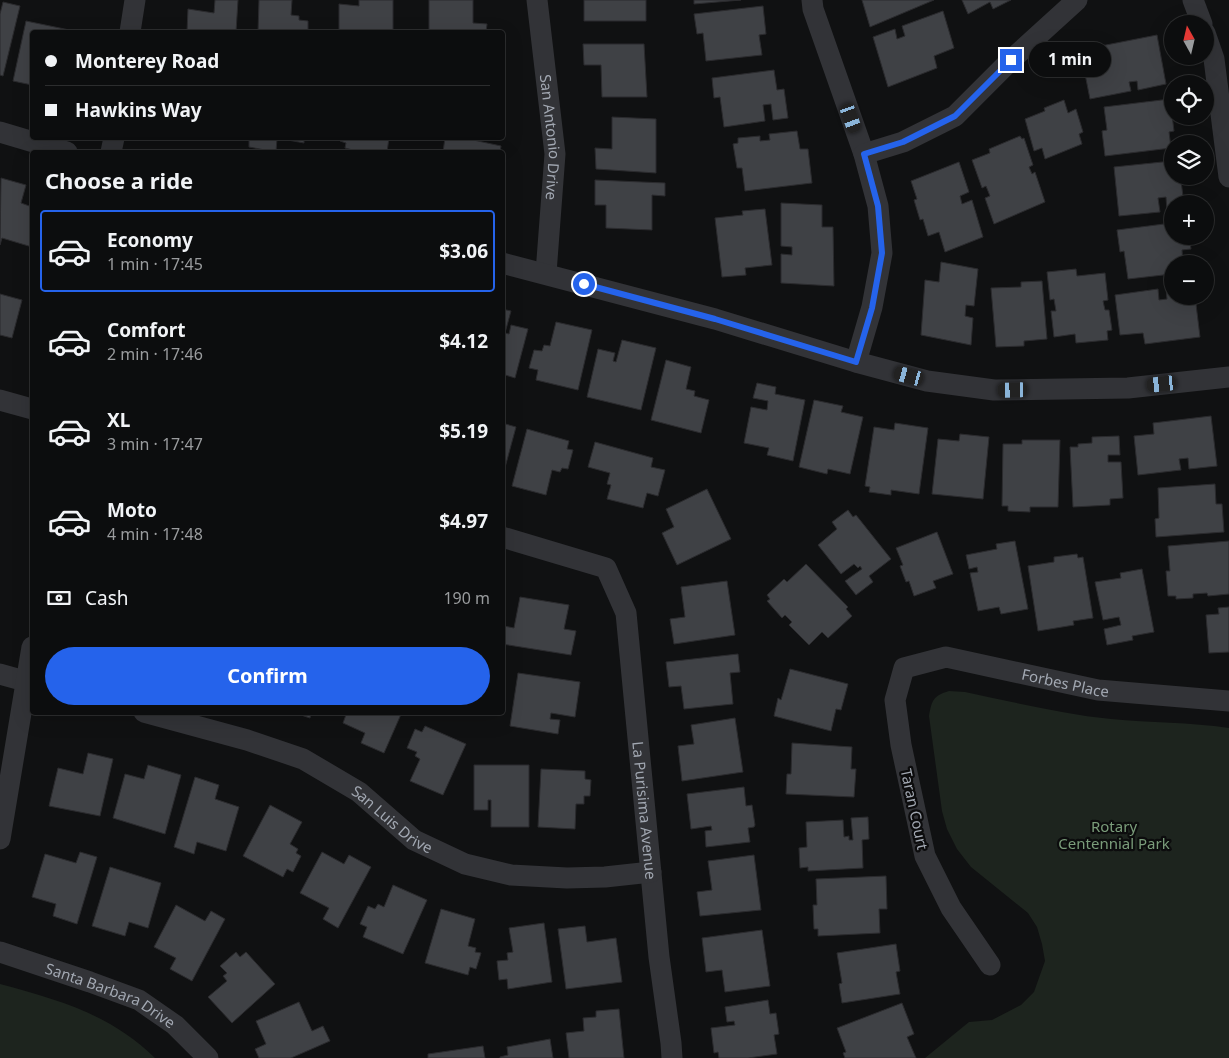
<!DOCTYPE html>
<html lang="en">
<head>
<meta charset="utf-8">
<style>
  body { margin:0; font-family:"Noto Sans",sans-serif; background:#1a1b1c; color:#f1f3f6; height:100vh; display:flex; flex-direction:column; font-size:19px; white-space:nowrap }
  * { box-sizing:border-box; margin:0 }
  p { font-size:16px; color:#9a9c9e }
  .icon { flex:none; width:28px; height:28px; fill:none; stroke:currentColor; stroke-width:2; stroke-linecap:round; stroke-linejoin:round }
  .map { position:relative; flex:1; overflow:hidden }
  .sheet { position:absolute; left:30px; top:150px; width:475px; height:565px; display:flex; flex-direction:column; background:#0c0d0e; border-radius:5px; box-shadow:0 5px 20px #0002,0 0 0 1px #2c2d2e }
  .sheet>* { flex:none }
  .guide { position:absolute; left:30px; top:30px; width:475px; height:110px; border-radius:5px; box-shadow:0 5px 20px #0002,0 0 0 1px #2c2d2e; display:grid; align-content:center; height:110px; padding:0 15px; background:#0c0d0e }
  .needle { width:32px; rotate:352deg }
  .fabs { position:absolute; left:1164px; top:15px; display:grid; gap:10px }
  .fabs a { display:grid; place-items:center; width:50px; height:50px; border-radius:50%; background:#0c0d0e; box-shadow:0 5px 20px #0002,0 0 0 1px #2c2d2e; font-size:25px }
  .end { position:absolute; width:22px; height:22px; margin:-11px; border:6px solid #2563eb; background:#fff; box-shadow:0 0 0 2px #fff }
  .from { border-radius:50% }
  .bubble { position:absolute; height:35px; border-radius:18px; background:#0c0d0e; box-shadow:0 5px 20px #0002,0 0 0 1px #2c2d2e; font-size:16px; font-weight:700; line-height:35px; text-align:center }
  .car { position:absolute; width:15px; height:30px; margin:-15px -8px; border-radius:6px; box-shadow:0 0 4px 1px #0007; background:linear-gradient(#222 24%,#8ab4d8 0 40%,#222 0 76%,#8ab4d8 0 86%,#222 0) }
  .guide b { display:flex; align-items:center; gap:18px; height:48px; font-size:19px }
  .guide b+b { border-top:1px solid #2c2d2e }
  .guide i { width:12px; height:12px; background:#f1f3f6 }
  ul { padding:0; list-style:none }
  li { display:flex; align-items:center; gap:15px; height:82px; margin:0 10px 8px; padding:0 5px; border:2px solid transparent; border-radius:5px }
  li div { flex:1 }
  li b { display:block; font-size:19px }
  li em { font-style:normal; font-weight:700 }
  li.active { border-color:#2563eb }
  li>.icon { width:45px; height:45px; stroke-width:1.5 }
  h2 { padding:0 15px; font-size:22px; line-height:60px }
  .pay { display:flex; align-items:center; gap:12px; height:55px; padding:0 15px; font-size:19px }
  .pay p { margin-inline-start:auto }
  .button { display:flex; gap:10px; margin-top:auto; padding:10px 15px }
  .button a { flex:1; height:58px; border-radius:30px; background:#2563eb; color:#fff; font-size:20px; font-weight:700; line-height:58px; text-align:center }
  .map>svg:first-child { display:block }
  .green { fill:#1d241e }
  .building { fill:#3f4145; stroke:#2b2b2e }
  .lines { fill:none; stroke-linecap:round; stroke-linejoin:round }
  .minor { stroke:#323337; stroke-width:21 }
  .route { stroke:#2563eb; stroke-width:6 }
  .labels { text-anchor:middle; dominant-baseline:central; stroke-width:4.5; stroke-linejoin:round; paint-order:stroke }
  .street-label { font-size:15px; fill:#a2a8b2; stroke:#0c0c0d }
  .park-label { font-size:15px; fill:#7a9c7a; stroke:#0c0c0d }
</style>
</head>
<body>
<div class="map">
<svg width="1229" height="1058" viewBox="0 0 1229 1058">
  <rect width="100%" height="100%" fill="#101112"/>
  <path class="green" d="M949 691 965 692C1013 702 1062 714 1111 719 1150 723 1190 722 1229 728V1058H925L969 1022 992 1020 1021 1005 1034 992 1045 961 1042 944 1037 927 1028 913 971 867 957 849 947 829 942 811 929 716C932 700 933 696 949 691Z
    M0 984C59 1000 110 1014 155 1058H0Z"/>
  <path class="building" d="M215 0H238L236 32H187L188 9 214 13Z
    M259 0H292L291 15 299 16V20L308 21V32H258Z
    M359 0H393V32H339V4L359 6Z
    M429 0H473V23L487 24 486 32H429Z
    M584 0H646V21H584Z
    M694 0H741L694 4Z
    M862 0H934L870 27Z
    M962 0H1011L993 9 990 2 968 14Z
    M3 2 20 6 3 76 0 75V14Z
    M763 6 766 34 759 35 762 55 706 61 703 33 697 34 694 14Z
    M943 11 954 48 934 56 937 68 888 87 873 37 895 29 897 39 905 36 902 26Z
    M26 21 79 32H32V85L13 81Z
    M1157 35 1166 84 1138 90 1137 81 1129 82 1131 91 1090 99 1082 59 1103 54 1101 46Z
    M583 44H644L647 97H602L601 65H584Z
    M774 70 777 90 784 89 788 118 773 120 771 104 763 105 765 121 724 127 720 97 714 98 712 78Z
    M1170 99 1174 131 1169 132 1171 148 1105 156 1102 131 1107 130 1104 107Z
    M1064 100 1068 113 1076 109 1083 132 1079 134 1082 144 1045 159 1042 148 1034 151 1025 119 1045 111 1044 108Z
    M612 117 656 119V173L596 169 595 148 612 149Z
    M797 131 800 149H808L812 183 745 191 742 168H737L733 144 738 143V138L760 136V141L770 140 769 134Z
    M1020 136 1022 139 1024 138 1033 165 1029 167 1032 174 1035 172 1045 202 994 224 985 198 990 196 986 186 982 188 972 160 990 153 989 149Z
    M249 138H277L276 152 249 147Z
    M277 138H304V143Z
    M340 138H389L387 152H353V150L345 148 346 143 340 141Z
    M445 138H464L501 146 500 152H443Z
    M1172 161V176H1175L1176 182 1181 181 1184 204H1172V211H1167L1166 197 1158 198 1160 212 1119 216 1114 167Z
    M959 162 969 192 960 196 962 204 972 200 983 237 945 252 939 232 928 236 923 219 920 220 914 200 917 199 911 181Z
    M1 178 26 185 21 203 32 207V247L2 238 0 245Z
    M595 180 665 183V196L652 195V230L606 228V205H595Z
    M781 203 822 205V227H833L834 286 781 283V254L792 255V247L781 246Z
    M765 209 772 265 745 268 746 275 722 277 715 218 743 215 742 211Z
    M1172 223V236H1189L1191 249 1182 250 1183 264H1172V274L1128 279 1124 251 1120 252 1117 230Z
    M941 262 978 269 974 306 966 305 965 316 973 318 971 345 921 335 925 280 939 282Z
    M1076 269 1077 276 1105 273 1108 300 1103 301 1105 310H1109L1112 330 1107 331 1108 340 1076 343 1075 334 1054 337 1051 311H1056L1054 299 1050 300 1047 272Z
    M1042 281 1047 339 1024 341V346L996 347 991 288 1021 287V282Z
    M1172 287V296H1195L1200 337 1145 344 1143 333 1120 335 1115 295 1158 289 1159 300 1167 299 1166 288Z
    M0 294 22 300 12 338 0 335Z
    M502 309 511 311 505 333 509 334 511 325 528 329 515 378 502 374Z
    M556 322 592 330 578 390 536 380 538 370 529 368 534 350 542 351 544 345 550 346Z
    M622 340 656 348 641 410 587 397 598 349 615 353 613 361 616 362Z
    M666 360 691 367 686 389 695 391 694 396 709 400 701 433 651 420Z
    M757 383 776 387 775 394 805 400 793 461 767 455 769 448 744 443 751 407 767 410 768 401 753 398Z
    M814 400 843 406 841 412 863 417 850 474 828 469 827 474 799 467Z
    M1211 416 1217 466 1189 469 1188 458 1179 459 1181 470 1138 475 1134 436 1154 434 1153 423Z
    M502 423 516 427 503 475 502 474Z
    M895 423 928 428 919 494 891 490V495L869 492 870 487 865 486 874 427 894 430Z
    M527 429 569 441 567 449 573 450 568 469 562 468 560 472 552 470 546 495 512 486Z
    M960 434 989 437 983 499 932 494 938 439 959 441Z
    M1119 436 1120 455H1108V462H1121L1123 498 1110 499V505L1073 507 1070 447H1078V444L1092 443V437Z
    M1022 440H1060L1058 507H1030V512L1008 511V506H1002L1003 444H1022Z
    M595 442 653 458 651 467 665 470 658 496 647 493 643 508 607 499 611 485 607 484 610 473 588 467Z
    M1215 484 1216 504H1222L1224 532 1156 537 1155 519 1159 518 1158 488Z
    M707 489 731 539 677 565 662 533 674 527 666 509Z
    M848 510 853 517 856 515 891 559 869 576 873 582 856 595 845 581 862 569 860 566 858 568 854 564 841 574 818 545 837 529 832 522Z
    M937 532 953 574 933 581 936 588 914 596 909 581 906 582 900 566 903 565 896 548Z
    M1015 541 1028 609 1001 614 999 607 978 611 970 573 978 572 977 567 969 569 966 555 997 549 996 544Z
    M1229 541V594L1208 596 1207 593 1193 594V598L1176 599V596H1168L1166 571H1170L1168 546Z
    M1077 554 1078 558 1083 557 1093 618 1073 621 1074 625 1038 631 1028 566 1054 562V557Z
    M806 564 848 607 846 609 852 616 828 638 822 632 809 645 789 625 792 622 785 615 782 618 767 601 770 599 767 595 784 579 787 582Z
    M1142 569 1154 632 1132 636 1133 640 1107 645 1104 629 1121 625 1119 617 1103 620 1095 582 1121 578 1120 573Z
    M727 581 735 635 674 644 670 619 685 617 681 587Z
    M520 597 569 605 564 629 576 631 571 655 502 644 504 626 514 628Z
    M1229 607V652L1209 653 1206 615 1219 614 1218 608Z
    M738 654 740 672 730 673 733 704 684 709 681 686 669 687 666 662Z
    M790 669 848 684 841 710 836 709 831 731 774 716 778 698 781 700Z
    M518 673 580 682 575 717 551 713 550 719 560 720 558 734 510 726Z
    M292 712H311L310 718Z
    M347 712H402L384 753 361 743 365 733 343 723Z
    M735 718 743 772 682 781 678 746 694 744 691 725Z
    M425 726 466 744 443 795 410 781 420 759 415 756 417 752 407 748 415 729 422 732Z
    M792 743 852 747 851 769H856L854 797 786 794 787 774H791Z
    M88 753 113 759 100 816 49 806 58 768 83 774Z
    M148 765 181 775 165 834 113 818 125 774 144 779Z
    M474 765H529V827H491V800H488V810H474Z
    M541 769 585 771V779L591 780 590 796H584V804H576L575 829 538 827Z
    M195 777 219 785 215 799 239 807 226 851 197 842 194 854 174 847Z
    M744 787 746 806 752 805 755 825 754 827 748 828 750 842 706 847 705 831 712 830 711 826 691 829 687 794Z
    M270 805 302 822 290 844 298 849 296 853 301 856 293 872 287 869 283 877 243 856Z
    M868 817 869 839 862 840 863 868 808 871V867L800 868 799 848 807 847 806 822 843 820 844 837 849 836V840H853L851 818Z
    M80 852 97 857 77 924 53 916 56 904 32 897 45 854 76 863Z
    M322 852 344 864 349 855 371 867 338 928 323 919 329 908 300 893Z
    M754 855 761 910 700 916 697 892 712 890 708 861Z
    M110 867 161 883 148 928 129 922 125 936 92 926Z
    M886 876 887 909H879L880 933 818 936V929H814L813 905H817L816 879Z
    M393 885 427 900 403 954 363 937 367 927 360 924 368 906 375 909 378 904 384 907Z
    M176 905 205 921 211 911 225 919 192 981 170 969 176 958 154 947Z
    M441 909 475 919 468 946 476 948 475 952 481 953 476 969 470 967 468 975 425 963Z
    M544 923 552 982 508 989 507 979 499 980 497 961 508 960 507 953 513 952 509 928Z
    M585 926 587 942 616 938 622 982 566 989 558 929Z
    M762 930 770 986 725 992 722 970 706 972 702 938Z
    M896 944 900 971 896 972 900 994 842 1003 839 984 842 983 837 953Z
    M236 952 240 957 246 952 275 984 232 1023 208 997 227 981 223 976 227 973 220 966Z
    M768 1000 770 1014 776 1013 779 1034 774 1035 777 1054 748 1058H719L718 1052 714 1053 711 1028 735 1025 734 1021 727 1022 725 1007Z
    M299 1002 312 1031 323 1026 330 1041 291 1058H259L255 1049 266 1044 256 1021Z
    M902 1003 914 1034 907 1037 916 1058H845L843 1053 846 1052 837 1028Z
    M619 1009 624 1058H569L566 1033 584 1031 583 1018 596 1017V1011Z
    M550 1039 553 1058H500V1057L508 1055 507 1047Z
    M483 1046 485 1058H428V1054Z"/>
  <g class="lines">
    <g class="minor">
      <path id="s1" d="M537 0 555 154 546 273"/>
      <path d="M812 0 813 9 864 154 878 206 882 253 872 307 856 362"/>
      <path d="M1193 0 1202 24"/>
      <path d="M130 32 135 0"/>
      <path d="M1205 33 1214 59 1229 177"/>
      <path d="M0 132 67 152"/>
      <path d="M111 152 114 138"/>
      <path d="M864 154 903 142 955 116 1011 60 1077 0"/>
      <path d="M502 263 715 319 856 362 927 381 994 390 1128 388 1229 377"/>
      <path d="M0 400 32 409"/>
      <path id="s2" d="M502 537 606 568 626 613 659 957 671 1043 672 1058"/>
      <path d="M0 674 32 683"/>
      <path id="s3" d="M144 712 247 740 303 759 359 792 414 840 465 864 511 875 567 878 605 877 651 872"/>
      <path d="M0 839 32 647"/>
      <path id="s4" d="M0 952 90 982 139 1000 175 1025 208 1058"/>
      <path id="s5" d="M990 965 951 908 925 856 901 745 895 700 904 668 946 657 1098 690 1229 701"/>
    </g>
  </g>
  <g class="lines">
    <path class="route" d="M584 284 715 319 856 362 872 308 882 253 878 206 864 154 903 142 955 116 1011 60"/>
  </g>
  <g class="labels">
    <g class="street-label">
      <text stroke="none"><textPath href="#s1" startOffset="138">San Antonio Drive</textPath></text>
      <text stroke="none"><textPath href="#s5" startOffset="485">Forbes Place</textPath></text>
      <text transform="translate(915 809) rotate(78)">Taran Court</text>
      <text stroke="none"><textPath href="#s2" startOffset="356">La Purisima Avenue</textPath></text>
      <text stroke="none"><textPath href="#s3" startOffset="274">San Luis Drive</textPath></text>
      <text stroke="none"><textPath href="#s4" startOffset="119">Santa Barbara Drive</textPath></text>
    </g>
    <g class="park-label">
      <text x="1114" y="826">Rotary<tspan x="1114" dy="17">Centennial Park</tspan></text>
    </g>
  </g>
</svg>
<div class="fabs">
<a><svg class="needle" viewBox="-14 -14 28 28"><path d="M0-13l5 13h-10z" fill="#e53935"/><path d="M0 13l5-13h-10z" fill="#9a9c9e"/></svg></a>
<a><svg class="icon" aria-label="locate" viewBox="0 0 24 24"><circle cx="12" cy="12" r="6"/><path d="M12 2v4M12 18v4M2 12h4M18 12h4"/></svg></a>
<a><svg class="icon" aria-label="layers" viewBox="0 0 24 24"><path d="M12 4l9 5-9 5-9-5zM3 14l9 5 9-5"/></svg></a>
<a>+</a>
<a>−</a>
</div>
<i class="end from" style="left:584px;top:284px"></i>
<i class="end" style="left:1011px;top:60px"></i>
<div class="bubble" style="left:1029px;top:42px;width:82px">1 min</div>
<i class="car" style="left:851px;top:118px;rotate:160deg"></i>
<i class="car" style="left:909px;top:376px;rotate:285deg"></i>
<i class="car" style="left:1162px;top:384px;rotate:264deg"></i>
<i class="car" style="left:1013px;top:390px;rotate:269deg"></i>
<div class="guide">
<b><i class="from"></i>Monterey Road</b>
<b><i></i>Hawkins Way</b>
</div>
<section class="sheet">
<h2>Choose a ride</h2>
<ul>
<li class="active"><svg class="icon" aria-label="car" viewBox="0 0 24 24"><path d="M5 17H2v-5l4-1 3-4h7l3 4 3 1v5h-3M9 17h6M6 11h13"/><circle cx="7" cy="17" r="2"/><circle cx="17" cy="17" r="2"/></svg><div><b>Economy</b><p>1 min · 17:45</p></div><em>$3.06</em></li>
<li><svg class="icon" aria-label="car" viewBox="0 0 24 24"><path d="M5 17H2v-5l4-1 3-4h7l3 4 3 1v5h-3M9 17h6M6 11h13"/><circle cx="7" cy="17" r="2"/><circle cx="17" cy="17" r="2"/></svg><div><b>Comfort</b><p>2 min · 17:46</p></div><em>$4.12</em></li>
<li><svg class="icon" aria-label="car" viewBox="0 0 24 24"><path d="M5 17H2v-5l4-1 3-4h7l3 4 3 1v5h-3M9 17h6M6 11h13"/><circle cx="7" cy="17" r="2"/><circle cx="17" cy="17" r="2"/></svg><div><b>XL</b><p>3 min · 17:47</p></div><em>$5.19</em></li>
<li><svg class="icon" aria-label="car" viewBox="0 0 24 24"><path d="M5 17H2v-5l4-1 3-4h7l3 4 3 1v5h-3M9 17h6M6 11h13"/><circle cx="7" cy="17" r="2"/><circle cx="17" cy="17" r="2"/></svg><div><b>Moto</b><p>4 min · 17:48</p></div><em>$4.97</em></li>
</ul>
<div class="pay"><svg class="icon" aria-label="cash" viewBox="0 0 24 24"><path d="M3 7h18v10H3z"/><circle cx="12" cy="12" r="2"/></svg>Cash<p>190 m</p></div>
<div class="button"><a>Confirm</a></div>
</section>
</div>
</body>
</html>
